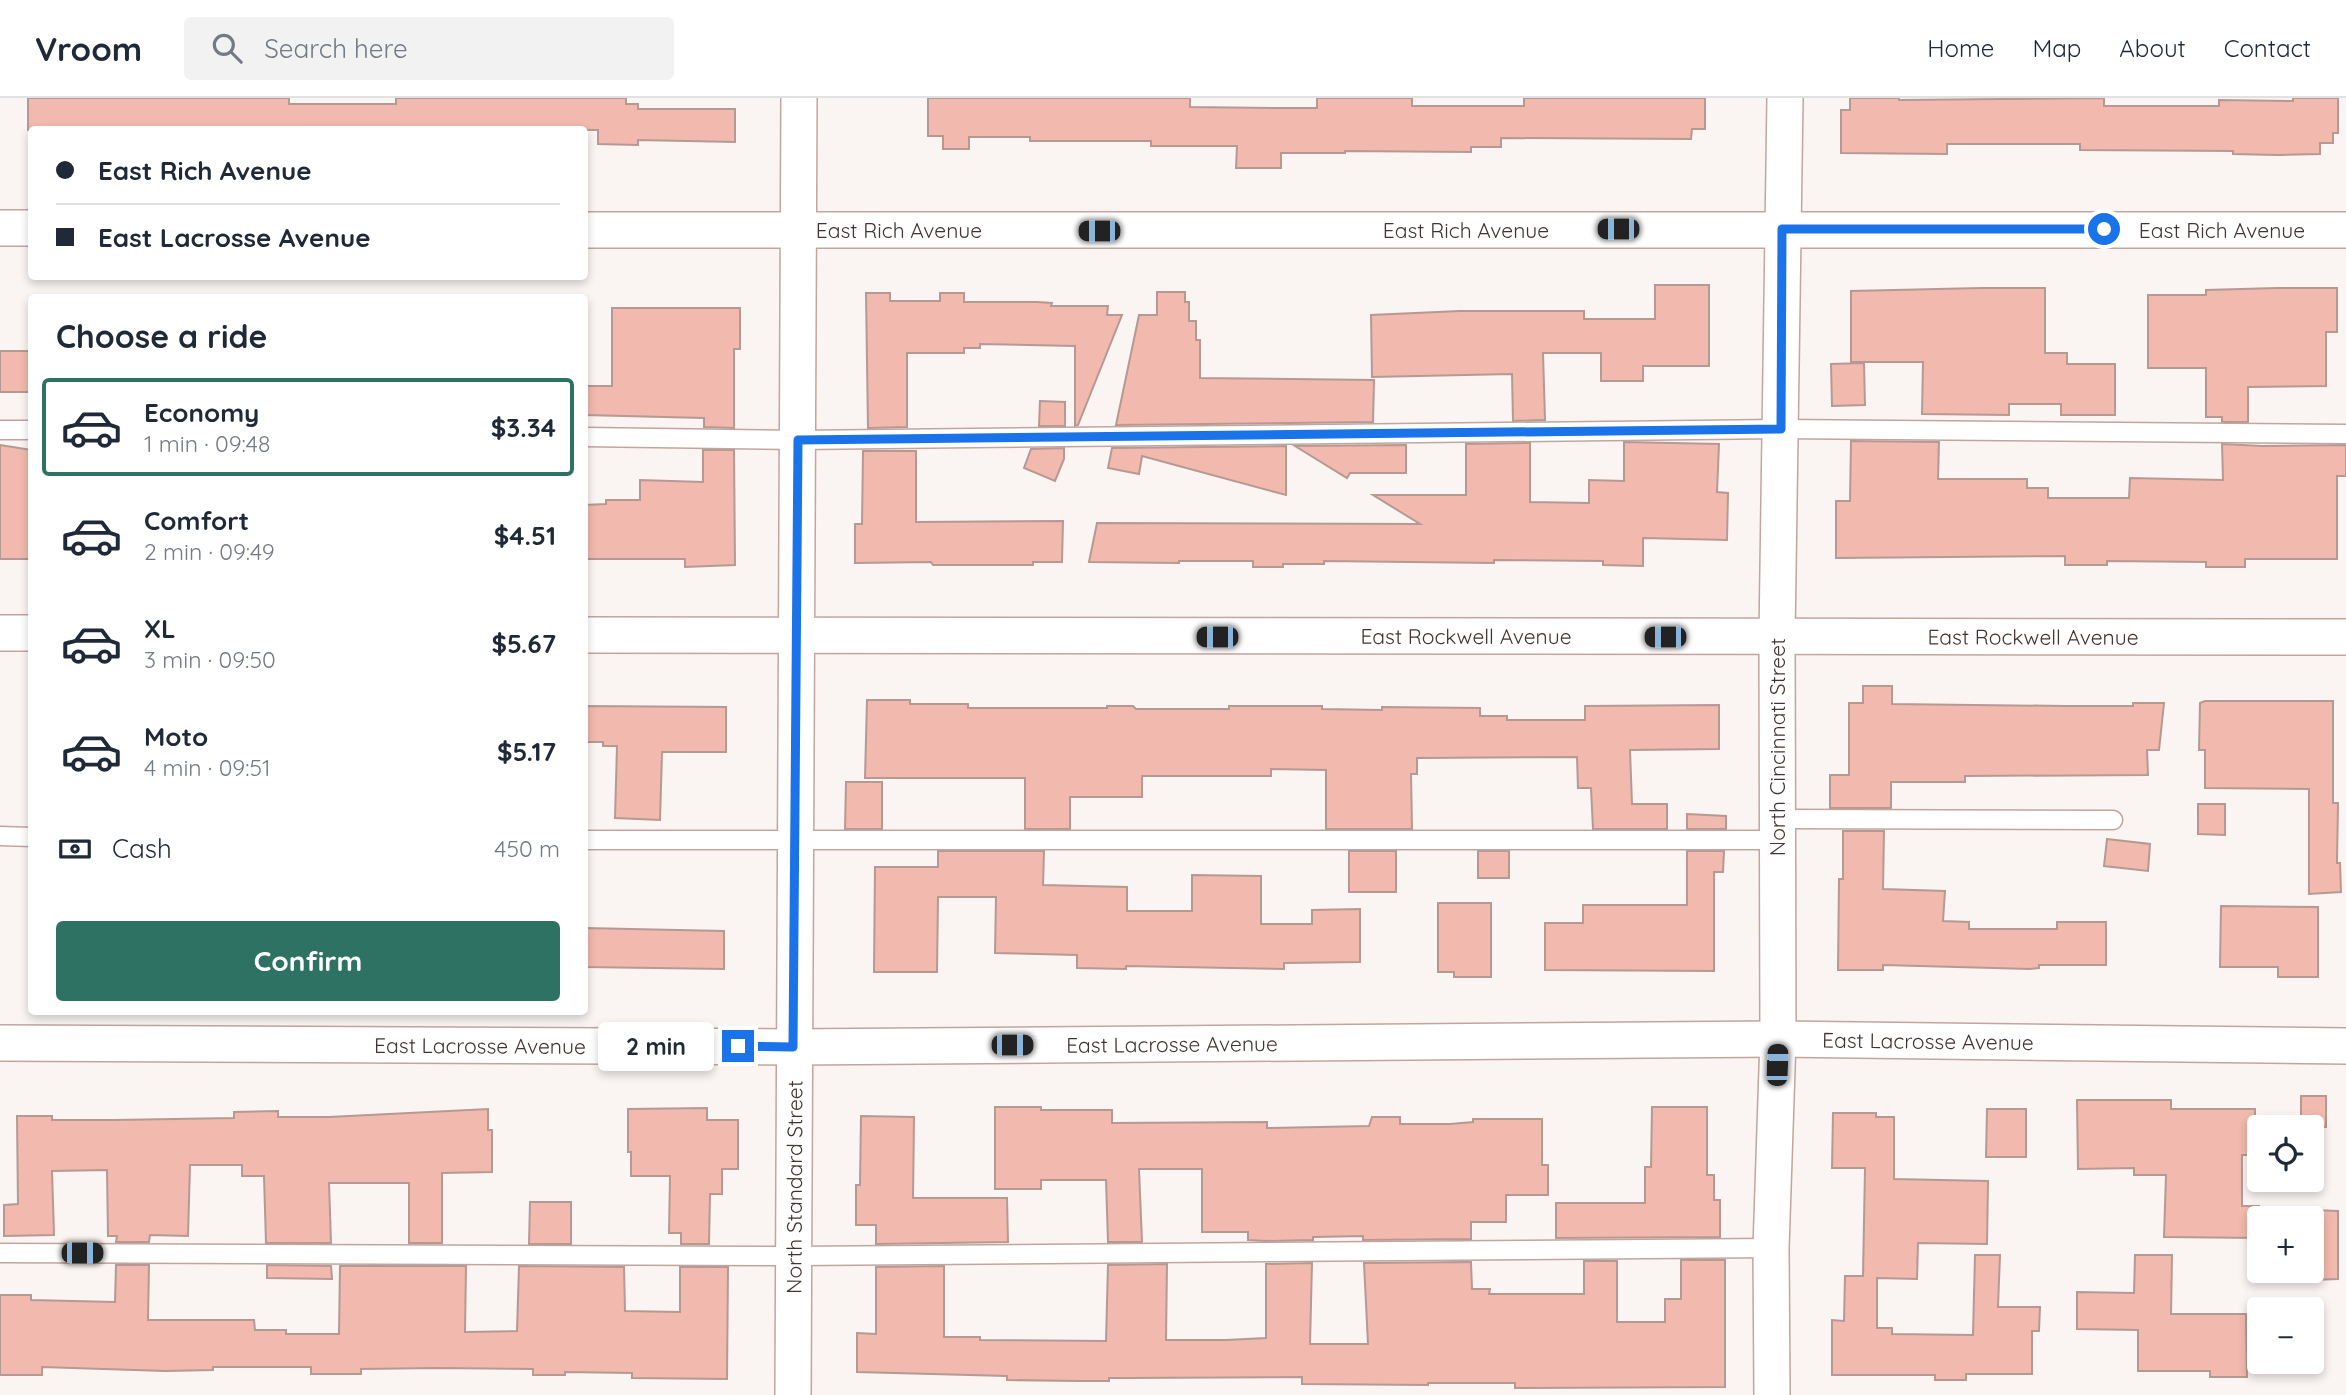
<!DOCTYPE html>
<html lang="en">
<head>
<meta charset="utf-8">
<style>
  body { margin:0; font-family:Quicksand,sans-serif; background:#f2f2f3; color:#1f2937; height:100vh; display:flex; flex-direction:column; font-size:26px; white-space:nowrap }
  * { box-sizing:border-box; margin:0 }
  p { font-size:23px; color:#747a83 }
  .icon { flex:none; width:38px; height:38px; fill:none; stroke:currentColor; stroke-width:2; stroke-linecap:round; stroke-linejoin:round }
  .map { position:relative; flex:1; overflow:hidden }
  .details { position:absolute; left:28px; top:196px; width:560px; height:721px; display:flex; flex-direction:column; background:#fff; border-radius:7px; box-shadow:0 4px 10px #0003 }
  .details>* { flex:none }
  .hud { position:absolute; left:28px; top:28px; width:560px; height:154px; border-radius:7px; box-shadow:0 4px 10px #0003; display:grid; align-content:center; height:154px; padding:0 28px; background:#fff }
  .tools { position:absolute; left:2247px; top:1017px; display:grid; gap:14px }
  .tools a { display:grid; place-items:center; width:77px; height:77px; border-radius:7px; background:#fff; box-shadow:0 4px 10px #0003; font-size:35px }
  .end { position:absolute; width:32px; height:32px; margin:-16px; border:9px solid #1a73e8; background:#fff; box-shadow:0 0 0 4px #fff }
  .from { border-radius:50% }
  .bubble { position:absolute; height:49px; border-radius:7px; background:#fff; box-shadow:0 4px 10px #0003; font-size:23px; font-weight:700; line-height:49px; text-align:center }
  .car { position:absolute; width:21px; height:42px; margin:-21px -10px; border-radius:9px; box-shadow:0 0 5px 2px #0007; background:linear-gradient(#222 24%,#8ab4d8 0 40%,#222 0 76%,#8ab4d8 0 86%,#222 0) }
  .hud b { display:flex; align-items:center; gap:24px; height:66px; font-size:26px }
  .hud b+b { border-top:2px solid #e0e1e3 }
  .hud i { width:18px; height:18px; background:#1f2937 }
  ul { padding:0; list-style:none }
  li { display:flex; align-items:center; gap:21px; height:98px; margin:0 14px 10px; padding:0 14px; border:4px solid transparent; border-radius:7px }
  li div { flex:1 }
  li b { display:block; font-size:26px }
  li em { font-style:normal; font-weight:700 }
  li.current { border-color:#2e7264 }
  li>.icon { width:63px; height:63px; stroke-width:1.5 }
  h2 { padding:0 28px; font-size:32px; line-height:84px }
  .pay { display:flex; align-items:center; gap:18px; height:77px; padding:0 28px; font-size:26px }
  .pay p { margin-inline-start:auto }
  .action { display:flex; gap:14px; margin-top:auto; padding:14px 28px }
  .action a { flex:1; height:80px; border-radius:7px; background:#2e7264; color:#fff; font-size:28px; font-weight:700; line-height:80px; text-align:center }
  header { display:flex; align-items:center; gap:42px; box-sizing:border-box; height:98px; padding:0 35px; background:#fff; border-bottom:2px solid #e0e1e3 }
  header strong { font-size:33px }
  nav { display:flex; gap:38px; margin-inline-start:auto; font-size:24px }
  .search { width:490px; height:63px; background:#f2f2f3; display:flex; align-items:center; gap:18px; box-sizing:border-box; padding:0 24px; border-radius:7px; color:#747a83; font-size:26px }
  .map>svg:first-child { display:block }
  .building { fill:#f2b9ae; stroke:#b69993; stroke-width:2 }
  .lines { fill:none; stroke-linecap:round; stroke-linejoin:round }
  .service-casing { stroke:#c2a59f; stroke-width:21 }
  .minor-casing { stroke:#c2a59f; stroke-width:38 }
  .service { stroke:#fff; stroke-width:18 }
  .minor { stroke:#fff; stroke-width:35 }
  .route { stroke:#1a73e8; stroke-width:9 }
  .labels { text-anchor:middle; dominant-baseline:central; stroke-width:7; stroke-linejoin:round; paint-order:stroke }
  .street-label { font-size:21px; fill:#403432; stroke:#fff }
</style>
</head>
<body>
<header>
<strong>Vroom</strong>
<div class="search"><svg class="icon" aria-label="search" viewBox="0 0 24 24"><circle cx="10" cy="10" r="6"/><path d="M15 15l6 6"/></svg>Search here</div>
<nav><a>Home</a><a>Map</a><a>About</a><a>Contact</a></nav>
</header>
<div class="map">
<svg width="2346" height="1297" viewBox="0 0 2346 1297">
  <rect width="100%" height="100%" fill="#faf4f3"/>
  <path class="building" d="M28 0H289V6H396V0H626V6H638V11H735V44L638 42V47L598 46V32H28Z
    M928 0H1190V9L1281 10H1317V0H1412V8H1524V0H1705V31H1692L1691 41 1501 40V49H1471V54L1345 53V55H1281V70H1236L1237 48H1151V43H1030V39H969V51H943V38H928Z
    M1850 0H1899V2L2104 0V8H2219V2L2293 3V0H2338V35H2333V45H2320V56L2278 57 2233 56V53L2080 52V46H1947V56L1841 55V12H1850Z
    M1655 187H1709V268H1643V283H1601V255H1543L1545 322 1513 323 1512 276 1372 279 1371 217 1460 213H1584V221H1655Z
    M1981 190H2045V255H2067V266H2115V317H2061V306H2009V317L1922 316 1923 264H1851V193Z
    M2277 190H2337V234H2326V288L2248 289V324H2222V319H2206V270H2148V197H2206V192Z
    M1157 194H1185V204H1189V223H1196V242H1200V280L1374 282 1373 324 1116 327 1139 217H1157Z
    M866 195H890V203H940V195H964V204H1037L1052 205 1051 208H1108L1107 217H1122L1078 327 1075 328V248L980 246V250H964V255H907V329L868 330Z
    M612 210H740V251H734V330L704 329V320L584 317V288H612Z
    M0 253H32V294H0Z
    M1864 265 1865 307 1832 308 1831 266Z
    M1040 303 1065 304V328H1039Z
    M1851 343 1939 344 1938 381H2027V390H2048V400H2129L2130 380 2223 382 2222 346 2262 348 2346 347V378H2337V461H2245V469H2206V464L2107 463V467H2065V458L1836 460V403H1850Z
    M1624 344 1719 346 1717 394 1728 395 1727 442 1643 440V468L1603 467V463L1494 462V465L1324 463V466H1283V469H1253V463H1179V465L1089 464 1097 425 1420 426 1373 397H1466V346L1530 345V404L1589 405V382L1624 383Z
    M0 347 32 352V461H0Z
    M1406 347V375H1350L1347 380 1295 348Z
    M1286 348V397L1142 358 1139 376 1108 370 1112 350Z
    M1064 350V361L1055 383 1024 370 1031 351Z
    M703 352H734L735 467 685 469V461H584V407L606 406V402H640V382L703 384Z
    M863 353H916V424L1063 423 1062 464H1033V467H933L931 464 855 465V426H862Z
    M1863 588H1892V606L2065 608H2133V605H2164L2159 652H2147L2148 677 1965 678V684H1891V710H1830V677H1849V605H1863Z
    M867 602H910V606H968V610H1107V608H1133L1136 611H1229V608H1322V611L1382 612V609L1480 610V618H1507V622H1585V608L1719 607V651L1630 652 1632 706H1667V731H1593L1591 690H1578L1577 659 1417 660V676H1411L1412 731H1326V672L1271 671V678H1142V699H1070V731H1025V680H865Z
    M2205 603H2333V705H2338L2337 765H2340L2341 794 2309 796V691L2205 690V652H2199L2200 605Z
    M584 608 726 609V654H662L660 722 615 720 617 648H603V644H584Z
    M846 684H882V731H845Z
    M2198 706H2225V737L2198 736Z
    M1687 716 1726 718V731H1687Z
    M1843 733H1884L1883 791 1945 793 1943 823 1969 824V831H2057V824H2106V867H2039V870L2030 871 1883 867V872H1838L1839 781H1843Z
    M2107 741 2150 746 2148 773 2104 768Z
    M938 753H1044L1043 787 1127 789V813H1192V777L1261 778V826H1312V812L1360 811V864L1284 865V871L1126 868V871L1077 870V857L995 855 996 799H938L937 874H874L875 769H938Z
    M1349 753H1396V794H1349Z
    M1478 753H1509V780H1478Z
    M1687 753H1724L1723 774H1714V873L1545 872V825H1583V807H1687Z
    M1438 805H1491V879H1454V874H1438Z
    M2221 808 2318 809V879H2278V869H2220Z
    M584 830 724 833V871L584 869Z
    M2301 998H2326V1029H2301Z
    M2077 1002H2171V1011H2255V1057H2242V1108H2259V1140L2164 1139 2166 1077H2134V1070L2078 1071Z
    M995 1009H1041V1012H1112V1025L1267 1024V1030L1369 1028 1372 1019H1400V1026H1450L1473 1024V1021H1542V1067H1548V1097H1506V1124H1471V1141L1363 1142V1138L1313 1139V1142L1266 1143 1248 1142V1134H1202V1071H1139L1142 1144H1108L1106 1082H1041V1091H995Z
    M1652 1009H1707V1077H1714V1102H1720V1139L1556 1140V1105H1645V1069H1651Z
    M707 1010V1022H738V1071H722V1096H710L709 1146H681V1135H669L670 1078H631V1054H628V1011Z
    M488 1011V1032H492V1074L442 1075V1145H409V1085H329L331 1145H266L264 1078H242V1067H190L188 1138 150 1137 149 1144H116L117 1138H108L107 1072 52 1073 54 1137 4 1138V1107L18 1106 17 1018H52V1022H114L234 1020V1014L278 1013V1019H329Z
    M1987 1011H2026V1059H1986Z
    M1833 1015H1876V1019H1894V1081L1988 1083 1987 1146 1918 1145 1917 1181 1877 1180V1230H1892V1236L1973 1237 1975 1157H2000L1998 1209H2040L2039 1233H2032V1276H1966V1282H1935V1277H1832V1222L1844 1223 1845 1178H1863L1865 1070H1832Z
    M861 1018 914 1019 913 1100H1007L1008 1144 876 1146V1127H856V1087H860Z
    M530 1104H571V1146H529Z
    M2312 1112 2338 1113V1181L2312 1182Z
    M2135 1157H2172L2171 1216H2246L2247 1279H2210V1273H2138V1232L2077 1231V1194L2134 1195Z
    M1681 1162H1725V1289L1515 1290V1285H1428V1287L1302 1286V1279L1127 1280H1109V1283H1079L1007 1282V1278L857 1274V1235L876 1236V1169L944 1168V1239H980V1242L1106 1243 1108 1167 1167 1166 1166 1242H1226L1266 1240V1166L1312 1165 1310 1246H1368L1364 1165 1471 1164 1472 1191H1490L1489 1196H1584V1163H1617V1224H1665V1201H1681Z
    M116 1167H149L148 1222H254L255 1232H286V1236H339L340 1168H466L465 1234 517 1233 519 1168 624 1169 625 1213 680 1214V1169H728L727 1281 632 1280V1275L565 1274V1277H533V1271L437 1270 361 1271V1276H311V1269H213V1272L165 1273 42 1269V1277H0V1197H31V1202L115 1204Z
    M267 1167 331 1168 332 1181 267 1180Z"/>
  <g class="lines">
    <defs>
      <path id="service" d="M0 332H32
        M584 339 798 342 1781 331 2346 336
        M1777 721 2113 722
        M0 738 32 739
        M584 742H1777
        M0 1155 793 1158 1771 1150"/>
      <g id="minor">
        <path d="M0 130H32"/>
        <path id="s1" d="M584 132H2346"/>
        <path d="M0 535H32"/>
        <path id="s2" d="M584 537 2346 539"/>
        <path id="s3" d="M0 945 793 949 1778 941 2346 948"/>
        <path id="s4" d="M793 1297 799 0"/>
        <path d="M1772 1297 1771 1150 1778 941 1777 539 1785 0"/>
      </g>
    </defs>
    <use href="#service" class="service-casing"/>
    <use href="#minor" class="minor-casing"/>
    <use href="#service" class="service"/>
    <use href="#minor" class="minor"/>
  </g>
  <g class="lines">
    <path class="route" d="M738 948 793 949 798 342 1781 331 1782 131H2104"/>
  </g>
  <g class="labels">
    <g class="street-label">
      <text stroke="none"><textPath href="#s1" startOffset="882">East Rich Avenue</textPath></text>
      <text stroke="none"><textPath href="#s1" startOffset="1638">East Rich Avenue</textPath></text>
      <text stroke="none"><textPath href="#s1" startOffset="315">East Rich Avenue</textPath></text>
      <text stroke="none"><textPath href="#s2" startOffset="882">East Rockwell Avenue</textPath></text>
      <text stroke="none"><textPath href="#s2" startOffset="1449">East Rockwell Avenue</textPath></text>
      <text transform="translate(1777 649) rotate(-90)">North Cincinnati Street</text>
      <text stroke="none"><textPath href="#s3" startOffset="1928">East Lacrosse Avenue</textPath></text>
      <text stroke="none"><textPath href="#s3" startOffset="1172">East Lacrosse Avenue</textPath></text>
      <text stroke="none"><textPath href="#s3" startOffset="480">East Lacrosse Avenue</textPath></text>
      <text stroke="none"><textPath href="#s4" startOffset="208">North Standard Street</textPath></text>
    </g>
  </g>
</svg>
<div class="tools">
<a><svg class="icon" aria-label="locate" viewBox="0 0 24 24"><circle cx="12" cy="12" r="6"/><path d="M12 2v4M12 18v4M2 12h4M18 12h4"/></svg></a>
<a>+</a>
<a>−</a>
</div>
<i class="end from" style="left:2104px;top:131px"></i>
<i class="end" style="left:738px;top:948px"></i>
<div class="bubble" style="left:598px;top:924px;width:116px">2 min</div>
<i class="car" style="left:1618px;top:131px;rotate:270deg"></i>
<i class="car" style="left:1099px;top:133px;rotate:270deg"></i>
<i class="car" style="left:1217px;top:539px;rotate:270deg"></i>
<i class="car" style="left:1665px;top:539px;rotate:270deg"></i>
<i class="car" style="left:1012px;top:947px;rotate:90deg"></i>
<i class="car" style="left:1777px;top:967px;rotate:2deg"></i>
<i class="car" style="left:82px;top:1155px;rotate:90deg"></i>
<div class="hud">
<b><i class="from"></i>East Rich Avenue</b>
<b><i></i>East Lacrosse Avenue</b>
</div>
<section class="details">
<h2>Choose a ride</h2>
<ul>
<li class="current"><svg class="icon" aria-label="car" viewBox="0 0 24 24"><path d="M5 17H2v-5l4-1 3-4h7l3 4 3 1v5h-3M9 17h6M6 11h13"/><circle cx="7" cy="17" r="2"/><circle cx="17" cy="17" r="2"/></svg><div><b>Economy</b><p>1 min · 09:48</p></div><em>$3.34</em></li>
<li><svg class="icon" aria-label="car" viewBox="0 0 24 24"><path d="M5 17H2v-5l4-1 3-4h7l3 4 3 1v5h-3M9 17h6M6 11h13"/><circle cx="7" cy="17" r="2"/><circle cx="17" cy="17" r="2"/></svg><div><b>Comfort</b><p>2 min · 09:49</p></div><em>$4.51</em></li>
<li><svg class="icon" aria-label="car" viewBox="0 0 24 24"><path d="M5 17H2v-5l4-1 3-4h7l3 4 3 1v5h-3M9 17h6M6 11h13"/><circle cx="7" cy="17" r="2"/><circle cx="17" cy="17" r="2"/></svg><div><b>XL</b><p>3 min · 09:50</p></div><em>$5.67</em></li>
<li><svg class="icon" aria-label="car" viewBox="0 0 24 24"><path d="M5 17H2v-5l4-1 3-4h7l3 4 3 1v5h-3M9 17h6M6 11h13"/><circle cx="7" cy="17" r="2"/><circle cx="17" cy="17" r="2"/></svg><div><b>Moto</b><p>4 min · 09:51</p></div><em>$5.17</em></li>
</ul>
<div class="pay"><svg class="icon" aria-label="cash" viewBox="0 0 24 24"><path d="M3 7h18v10H3z"/><circle cx="12" cy="12" r="2"/></svg>Cash<p>450 m</p></div>
<div class="action"><a>Confirm</a></div>
</section>
</div>
</body>
</html>
